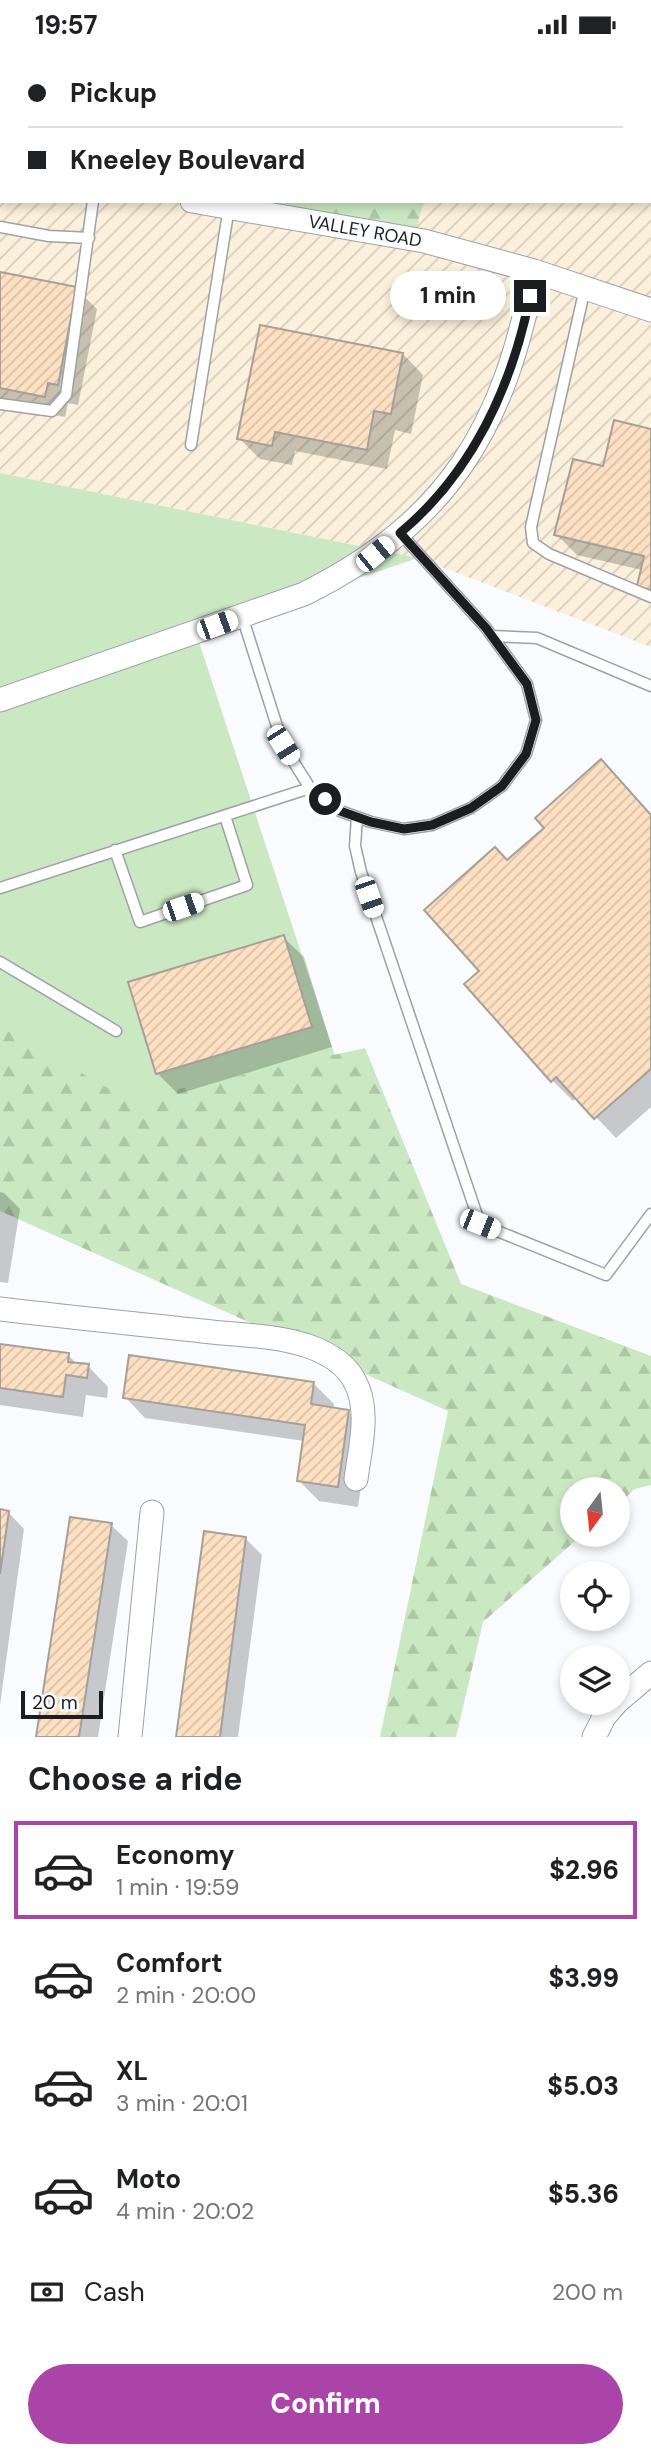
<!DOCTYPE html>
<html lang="en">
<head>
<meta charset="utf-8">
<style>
  body { margin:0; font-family:"DM Sans",sans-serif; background:#f2f2f2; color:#202124; height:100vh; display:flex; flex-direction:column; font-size:26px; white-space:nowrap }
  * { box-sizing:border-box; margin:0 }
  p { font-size:23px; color:#757577 }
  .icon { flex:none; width:38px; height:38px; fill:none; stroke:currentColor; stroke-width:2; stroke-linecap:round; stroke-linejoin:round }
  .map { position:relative; height:1688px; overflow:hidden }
  .drawer { display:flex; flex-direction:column; background:#fff; flex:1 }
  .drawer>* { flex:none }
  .banner { position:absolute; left:0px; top:0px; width:651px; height:154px; box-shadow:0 4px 10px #0003; display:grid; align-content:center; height:154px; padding:0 28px; background:#fff }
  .needle { width:46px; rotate:195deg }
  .buttons { position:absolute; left:560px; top:1428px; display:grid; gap:14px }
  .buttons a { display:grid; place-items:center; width:70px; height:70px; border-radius:50%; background:#fff; box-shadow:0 4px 10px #0003; font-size:35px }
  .scale { position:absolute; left:21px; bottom:18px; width:82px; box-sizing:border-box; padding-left:7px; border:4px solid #1b1d20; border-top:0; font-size:19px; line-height:24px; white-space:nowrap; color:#1b1d20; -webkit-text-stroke:5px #f9fbfe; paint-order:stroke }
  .end { position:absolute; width:32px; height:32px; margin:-16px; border:9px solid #1b1d20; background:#fff; box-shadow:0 0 0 4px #fff }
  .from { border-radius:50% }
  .bubble { position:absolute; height:49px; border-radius:24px; background:#fff; box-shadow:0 4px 10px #0003; font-size:23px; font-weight:800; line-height:49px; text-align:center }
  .car { position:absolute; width:21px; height:42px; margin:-21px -10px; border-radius:9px; box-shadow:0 0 5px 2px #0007; background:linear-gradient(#fff 24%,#345 0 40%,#fff 0 76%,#345 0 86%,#fff 0) }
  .banner b { display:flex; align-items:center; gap:24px; height:66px; font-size:26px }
  .banner b+b { border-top:2px solid #e0e0e0 }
  .banner i { width:18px; height:18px; background:#202124 }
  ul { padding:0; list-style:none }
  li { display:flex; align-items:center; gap:21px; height:98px; margin:0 14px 10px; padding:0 14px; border:4px solid transparent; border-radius:0px }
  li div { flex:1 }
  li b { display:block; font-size:26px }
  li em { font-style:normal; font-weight:800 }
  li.on { border-color:#aa44a8 }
  li>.icon { width:63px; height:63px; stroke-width:1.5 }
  h2 { padding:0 28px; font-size:32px; line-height:84px }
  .pay { display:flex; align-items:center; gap:18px; height:77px; padding:0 28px; font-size:26px }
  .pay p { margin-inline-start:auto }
  .button { display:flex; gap:14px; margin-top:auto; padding:14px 28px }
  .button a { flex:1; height:80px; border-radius:42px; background:#aa44a8; color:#fff; font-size:28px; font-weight:800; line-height:80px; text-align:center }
  .status { display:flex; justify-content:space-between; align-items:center; height:49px; padding:0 35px; background:#fff; direction:ltr }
  .status svg { height:19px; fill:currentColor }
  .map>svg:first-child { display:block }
  .industrial { fill:url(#industrial-furrows) }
  .green { fill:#cae8c2 }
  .forest { fill:url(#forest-firs) }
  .shadow { fill:#0003 }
  .building { fill:url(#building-hatch); stroke:#a6a09a; stroke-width:2 }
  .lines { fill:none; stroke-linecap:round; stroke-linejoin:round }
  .lane-casing { stroke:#9ca2a8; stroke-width:13 }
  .street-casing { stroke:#9ca2a8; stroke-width:25 }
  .lane { stroke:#fff; stroke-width:10 }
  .street { stroke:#fff; stroke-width:23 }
  .route { stroke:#1b1d20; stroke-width:9 }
  .labels { text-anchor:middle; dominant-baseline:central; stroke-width:5; stroke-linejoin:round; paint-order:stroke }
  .street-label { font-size:18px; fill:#1b1d20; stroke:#f9fbfe }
</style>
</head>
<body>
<div class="status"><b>19:57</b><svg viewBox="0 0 49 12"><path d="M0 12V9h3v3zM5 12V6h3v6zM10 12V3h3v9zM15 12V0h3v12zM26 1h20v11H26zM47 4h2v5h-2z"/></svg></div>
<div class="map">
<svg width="651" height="1688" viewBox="0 0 651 1688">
  <defs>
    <pattern id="industrial-furrows" width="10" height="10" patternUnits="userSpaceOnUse" patternTransform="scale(1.75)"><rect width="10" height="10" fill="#fbf0db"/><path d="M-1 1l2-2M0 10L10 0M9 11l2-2" fill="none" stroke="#d7cdbc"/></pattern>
    <pattern id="forest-firs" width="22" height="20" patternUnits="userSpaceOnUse" patternTransform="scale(1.75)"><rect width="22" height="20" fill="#cae8c2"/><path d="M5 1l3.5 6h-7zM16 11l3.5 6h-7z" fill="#adc7a6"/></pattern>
    <pattern id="building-hatch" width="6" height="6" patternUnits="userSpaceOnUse" patternTransform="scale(1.75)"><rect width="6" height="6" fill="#fde0c1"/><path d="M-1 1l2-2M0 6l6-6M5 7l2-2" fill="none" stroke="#d8c0a6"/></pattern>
  </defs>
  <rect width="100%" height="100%" fill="#f9fbfe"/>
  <path class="industrial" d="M466 0H651V598L418 509 0 424V115L2 152H190L411 195 424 152H649V2H466Z"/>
  <path class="green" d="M0 424 418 509 196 584 339 1019 118 1084 0 998Z"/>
  <path class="forest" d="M0 0H466L2 2V116Z
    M190 152H424L412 195Z
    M0 978 129 1051 365 999 461 1235 651 1307V1436L635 1440 618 1455V1440H572V1486H582L483 1573 456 1688H380L448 1362 0 1162Z"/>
  <path class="shadow" d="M0 225 76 240 97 260 78 356 68 354 65 368 0 355Z
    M403 305 423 326 411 385 395 381 387 420 295 402 292 416 260 410 239 389Z
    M651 381V549L638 537 642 521 577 506 556 485 604 419Z
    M601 712 651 766V1058L616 1089 577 1048 573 1052 552 1031 481 922 508 813 546 779Z
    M283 888 304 908 332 998 178 1045 158 1025 130 934Z
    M0 1143 4 1144 20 1160 8 1234 0 1233Z
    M0 1297 68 1306 78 1316 88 1317 108 1338 107 1349 86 1346 83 1368 0 1356Z
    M313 1334 334 1355 333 1360 348 1363 369 1383 358 1458 319 1452 299 1432 304 1392 145 1369 125 1348Z
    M0 1462 8 1463 24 1480 0 1656Z
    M71 1470 111 1476 128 1492 98 1688H37Z
    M206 1484 246 1490 262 1506 238 1688H178Z"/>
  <path class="building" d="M0 223 77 238 58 336 48 334 45 348 0 339Z
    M260 276 403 304 391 365 374 362 367 401 275 383 272 397 237 390Z
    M614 371 651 380V541L637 537 644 507 554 486 573 410 603 417Z
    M601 710 651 766V1020L594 1070 556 1028 551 1033 464 935 479 922 424 861 495 798 507 811 544 779 535 769Z
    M284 886 312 978 156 1025 128 933Z
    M0 1295 69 1304 68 1313 89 1315 87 1329 66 1326 63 1348 0 1339Z
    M129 1306 314 1333 311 1355 349 1361 338 1438 297 1432 305 1376 123 1349Z
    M0 1460 9 1462 0 1525Z
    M70 1468 112 1474 79 1688H36Z
    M204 1482 246 1488 220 1688H176Z"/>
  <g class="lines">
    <defs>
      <path id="lane" d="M0 178 49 187 89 189
        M585 239 531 478 533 494 549 505 651 548
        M0 355 52 362 66 346 93 152
        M191 396 229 158
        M242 567 283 696 310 739 340 762 371 773 404 780 432 776 471 759 502 737 526 705 536 671 527 635 486 579 400 484
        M492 587 537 589 651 637
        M357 768 355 797 361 823 480 1175 606 1226 651 1165
        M115 801 140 873 247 836 225 767
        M0 839 310 739
        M0 913 116 982"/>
      <path id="street" d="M0 121H2
        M192 152 424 192 534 222 651 261
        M0 651 304 545C449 473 505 377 534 222
        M0 1260C67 1268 135 1275 202 1282 236 1286 275 1286 308 1297 325 1303 345 1314 354 1331 371 1360 360 1399 356 1430
        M618 1652 651 1624
        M130 1688 152 1463
        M594 1688 604 1668 616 1654"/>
    </defs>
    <use href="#lane" class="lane-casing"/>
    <use href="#street" class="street-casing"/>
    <use href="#lane" class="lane"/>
    <use href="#street" class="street"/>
  </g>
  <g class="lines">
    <path class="route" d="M325 750 340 762 371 773 404 780 432 776 471 759 502 737 526 705 536 671 527 635 486 579 400 484C472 424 512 338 530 247"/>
  </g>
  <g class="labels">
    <g class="street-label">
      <text transform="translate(365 182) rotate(10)">VALLEY ROAD</text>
    </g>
  </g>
</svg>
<div class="buttons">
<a><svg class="needle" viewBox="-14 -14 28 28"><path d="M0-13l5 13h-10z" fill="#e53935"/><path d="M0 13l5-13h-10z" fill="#757577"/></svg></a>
<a><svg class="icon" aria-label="locate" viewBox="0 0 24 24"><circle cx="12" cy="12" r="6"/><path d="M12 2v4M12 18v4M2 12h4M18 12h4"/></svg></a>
<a><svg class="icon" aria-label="layers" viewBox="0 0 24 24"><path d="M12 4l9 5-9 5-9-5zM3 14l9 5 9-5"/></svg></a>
</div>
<div class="scale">20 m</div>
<i class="end from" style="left:325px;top:750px"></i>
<i class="end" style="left:530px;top:247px"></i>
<div class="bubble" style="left:390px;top:222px;width:116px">1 min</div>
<i class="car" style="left:375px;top:505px;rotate:51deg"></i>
<i class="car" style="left:217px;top:576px;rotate:70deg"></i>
<i class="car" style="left:283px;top:696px;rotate:148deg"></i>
<i class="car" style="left:369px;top:848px;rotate:161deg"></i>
<i class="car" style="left:183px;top:858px;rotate:71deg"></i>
<i class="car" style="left:480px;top:1175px;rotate:112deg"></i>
<div class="banner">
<b><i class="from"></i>Pickup</b>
<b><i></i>Kneeley Boulevard</b>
</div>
</div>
<section class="drawer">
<h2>Choose a ride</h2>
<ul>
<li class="on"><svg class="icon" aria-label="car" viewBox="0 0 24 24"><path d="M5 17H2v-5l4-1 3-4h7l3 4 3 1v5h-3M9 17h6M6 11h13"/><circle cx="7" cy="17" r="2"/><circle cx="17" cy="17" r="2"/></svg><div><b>Economy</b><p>1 min · 19:59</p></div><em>$2.96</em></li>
<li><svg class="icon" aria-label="car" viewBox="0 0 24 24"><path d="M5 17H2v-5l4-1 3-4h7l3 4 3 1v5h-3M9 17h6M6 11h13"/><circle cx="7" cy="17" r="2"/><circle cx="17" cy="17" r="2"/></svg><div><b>Comfort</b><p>2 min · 20:00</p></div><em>$3.99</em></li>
<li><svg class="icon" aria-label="car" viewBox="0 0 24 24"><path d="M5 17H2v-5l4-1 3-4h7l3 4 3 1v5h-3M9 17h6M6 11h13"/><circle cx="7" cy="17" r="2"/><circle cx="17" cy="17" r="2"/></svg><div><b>XL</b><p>3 min · 20:01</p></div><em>$5.03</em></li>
<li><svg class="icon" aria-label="car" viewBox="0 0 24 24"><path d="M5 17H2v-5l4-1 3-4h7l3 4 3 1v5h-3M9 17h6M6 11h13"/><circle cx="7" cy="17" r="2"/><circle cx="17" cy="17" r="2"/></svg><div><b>Moto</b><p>4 min · 20:02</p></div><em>$5.36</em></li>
</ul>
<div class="pay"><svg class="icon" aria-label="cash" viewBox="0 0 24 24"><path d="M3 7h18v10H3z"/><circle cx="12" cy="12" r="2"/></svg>Cash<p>200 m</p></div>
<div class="button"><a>Confirm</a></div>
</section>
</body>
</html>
